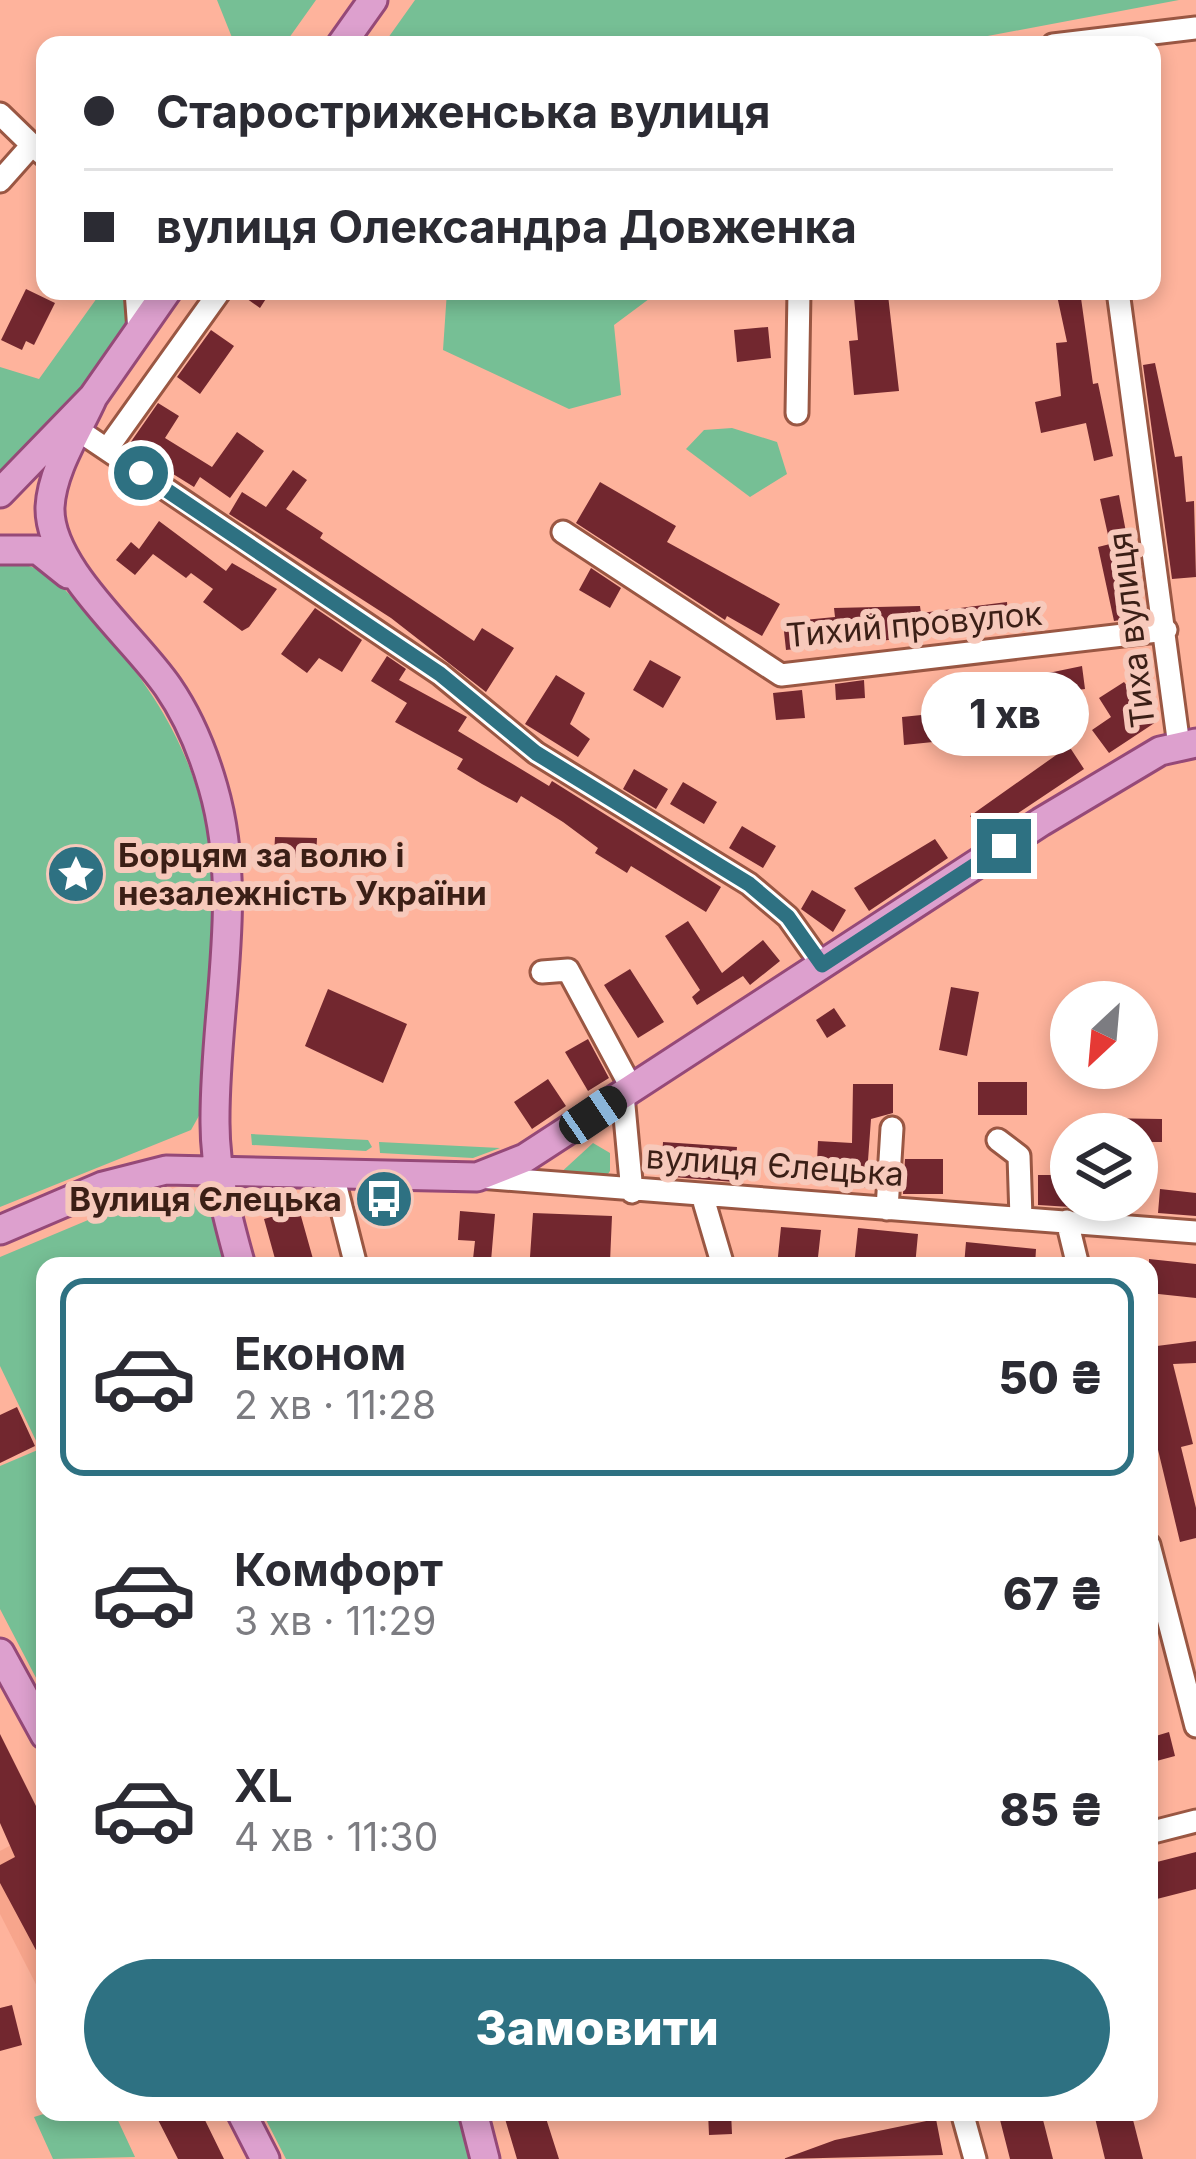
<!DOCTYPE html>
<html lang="uk">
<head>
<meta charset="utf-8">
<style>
  body { margin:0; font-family:Inter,sans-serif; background:#f2f2f3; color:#2b2b33; height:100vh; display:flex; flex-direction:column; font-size:45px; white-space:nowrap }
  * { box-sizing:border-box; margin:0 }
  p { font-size:39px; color:#7c7c81 }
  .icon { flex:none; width:66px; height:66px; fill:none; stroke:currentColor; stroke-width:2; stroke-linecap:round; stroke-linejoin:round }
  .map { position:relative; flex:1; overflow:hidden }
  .panel { position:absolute; left:36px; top:1257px; width:1122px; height:864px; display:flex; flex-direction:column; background:#fff; border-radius:24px; box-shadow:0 6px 18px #0003 }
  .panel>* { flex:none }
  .banner { position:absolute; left:36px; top:36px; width:1125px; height:264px; border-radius:24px; box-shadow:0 6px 18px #0003; display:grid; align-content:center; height:264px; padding:0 48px; background:#fff }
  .needle { width:78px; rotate:206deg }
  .fabs { position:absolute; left:1050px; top:981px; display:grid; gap:24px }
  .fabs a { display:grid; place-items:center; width:108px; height:108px; border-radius:50%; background:#fff; box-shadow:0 6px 18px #0003; font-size:60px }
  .end { position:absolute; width:54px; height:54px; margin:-27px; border:15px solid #2e7182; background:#fff; box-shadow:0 0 0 6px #fff }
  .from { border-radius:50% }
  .bubble { position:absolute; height:84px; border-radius:42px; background:#fff; box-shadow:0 6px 18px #0003; font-size:39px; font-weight:800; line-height:84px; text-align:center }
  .car { position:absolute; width:36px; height:72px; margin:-36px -18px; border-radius:15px; box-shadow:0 0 9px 3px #0007; background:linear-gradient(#222 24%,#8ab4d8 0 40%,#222 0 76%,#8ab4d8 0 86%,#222 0) }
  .banner b { display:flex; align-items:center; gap:42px; height:114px; font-size:45px }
  .banner b+b { border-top:3px solid #e1e1e2 }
  .banner i { width:30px; height:30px; background:#2b2b33 }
  ul { padding:21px 0 0; list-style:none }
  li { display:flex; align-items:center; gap:36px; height:198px; margin:0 24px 18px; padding:0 24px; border:6px solid transparent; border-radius:24px }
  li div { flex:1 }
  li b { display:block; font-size:45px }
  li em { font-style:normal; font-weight:800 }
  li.selected { border-color:#2e7182 }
  li>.icon { width:108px; height:108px; stroke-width:1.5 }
  .cta { display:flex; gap:24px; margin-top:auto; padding:24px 48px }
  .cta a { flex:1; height:138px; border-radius:72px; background:#2e7182; color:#fff; font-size:48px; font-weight:800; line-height:138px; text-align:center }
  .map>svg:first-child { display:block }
  .built { fill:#f7a58c }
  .green { fill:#76bf95 }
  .building { fill:#72272f }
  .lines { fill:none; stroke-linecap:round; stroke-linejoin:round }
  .minor-casing { stroke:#9a5743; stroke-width:27 }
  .major-casing { stroke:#954978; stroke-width:33 }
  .minor { stroke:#fff; stroke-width:21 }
  .major { stroke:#dda0ce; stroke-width:27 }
  .route { stroke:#2e7182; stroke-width:15 }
  .labels { text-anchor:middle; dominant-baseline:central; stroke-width:12; stroke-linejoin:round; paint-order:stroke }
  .street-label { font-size:33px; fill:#3b1f16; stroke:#f7c9bb }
  .poi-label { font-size:33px; font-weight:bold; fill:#3b1f16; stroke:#f7c9bb; text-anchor:start }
</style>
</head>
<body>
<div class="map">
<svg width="1196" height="2159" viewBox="0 0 1196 2159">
  <rect width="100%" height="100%" fill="#feb39c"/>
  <path class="built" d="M45 1827V2002L0 1914V1851Z"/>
  <path class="green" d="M217 0H316L284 45H235Z
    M415 0H1179L940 45H383Z
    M102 291H150L64 415 0 489V367L39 379Z
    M447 291H671L653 296 614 325 621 395 569 409 443 350Z
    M732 428 777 442 787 474 750 497 686 449 704 430Z
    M13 563C50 565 74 600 98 626 247 791 216 910 200 1114L191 1130 0 1207V565Z
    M251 1134 368 1140 372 1147 366 1151 252 1145Z
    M379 1142 500 1148 473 1158 380 1153Z
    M593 1143 610 1153V1171L603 1181 557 1176Z
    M162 1189 197 1194 216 1217 231 1266H45V1695L0 1609V1466L40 1449 0 1366V1257Z
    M50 2112H114L135 2157 53 2159 34 2117Z
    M262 2112H465L477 2159H286Z"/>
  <path class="building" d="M26 289 55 303 34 345 26 341 22 350 1 340Z
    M236 291H271L260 308Z
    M1056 291H1080L1093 384 1098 383 1113 456 1094 461 1086 423 1041 433 1035 402 1061 396 1056 343 1067 342Z
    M888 295 899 391 854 395 849 341 858 340 854 298Z
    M768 327 771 358 737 362 734 330Z
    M211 330 234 346 200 394 177 377Z
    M1155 363 1175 457 1182 456 1186 502 1194 501 1196 577 1172 579 1143 365Z
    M158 403 179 416 165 438 212 467 237 432 264 451 230 498 200 477 194 487 128 446Z
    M293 470 307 480 286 509 323 533 320 538 474 641 482 628 514 648 486 692 391 618 229 514 242 492 266 507Z
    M600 482 676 526 667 542 780 604 762 636 727 616 725 620 576 523Z
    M1119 495 1142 617 1114 621 1098 547 1110 544 1100 499Z
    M159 521 226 571 232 563 277 589 249 627 242 631 203 602 213 589 191 573 186 578 153 554 135 575 116 560 131 542 139 549Z
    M591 568 621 588 610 608 579 590Z
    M1007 602 1009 627 879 641 878 632 813 638 814 647 786 650 783 622 835 617 834 608 920 606 921 613Z
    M315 608 362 640 342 672 319 658 307 673 281 654Z
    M387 656 406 669 399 680 467 717 458 731 549 786 552 781 721 887 706 912 631 866 627 873 595 853 598 848 563 822 521 796 517 803 482 784 457 769 463 759 395 722 407 703 371 681Z
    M650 660 681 677 663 708 633 690Z
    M1082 666 1085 689 1040 695 1041 736 1016 740 1015 680Z
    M556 675 585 693 570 724 590 739 578 757 525 724Z
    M864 680 865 698 836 700 835 684Z
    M1124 682 1156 722 1109 753 1092 730 1111 717 1099 698Z
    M802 690 805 718 776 720 773 693Z
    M931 714 933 742 904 745 902 717Z
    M1069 746 1084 769 984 836 970 816Z
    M634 769 668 789 656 809 623 789Z
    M683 782 717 802 704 824 670 804Z
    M742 826 776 846 763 868 729 848Z
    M275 837 317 838 316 858 274 857Z
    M935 839 948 858 869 911 854 888Z
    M812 890 846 910 833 932 801 909Z
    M688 921 722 973 763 940 780 961 750 985 743 976 697 1005 692 997 700 990 665 936Z
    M630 969 664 1022 638 1038 604 985Z
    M951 987 979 992 967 1056 939 1050Z
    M328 989 407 1024 383 1083 305 1046Z
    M834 1008 846 1026 827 1038 816 1020Z
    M588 1039 609 1078 588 1091 565 1052Z
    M548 1079 566 1106 532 1129 514 1102Z
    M978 1082H1027V1115H978Z
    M853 1084H893V1113L871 1119 866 1188 816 1184 818 1141 852 1143Z
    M1097 1118 1162 1119V1142H1137V1134H1097Z
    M663 1142 737 1147 734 1182 661 1176Z
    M905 1159H943V1194H903Z
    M1038 1175H1071V1207L1038 1205Z
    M1160 1189 1196 1193V1216L1158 1213Z
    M299 1209 315 1266H277L264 1219Z
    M460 1211 495 1214 491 1261 473 1259 475 1241 458 1240Z
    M533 1213 612 1216 610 1262 530 1257Z
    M781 1227 821 1230 817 1266H777Z
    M858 1228 918 1234 915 1266H854Z
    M966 1242 1036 1249 1035 1266H964Z
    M1149 1259 1196 1264V1298L1149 1293Z
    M1196 1341V1363L1173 1364 1193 1444 1181 1447 1196 1508V1538L1180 1542 1149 1412V1347Z
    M17 1407 35 1446 0 1463V1415Z
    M1169 1732 1175 1756 1149 1763V1738Z
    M0 1734 45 1824V1967L0 1883V1865L15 1857 0 1823Z
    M1196 1852V1889L1149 1901V1864Z
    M12 2005 22 2045 0 2051V2008Z
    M154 2112H201L224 2159H178Z
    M503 2112H544L559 2159H517Z
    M708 2112H731L732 2134 709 2135Z
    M998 2112H1041L1053 2159H1010Z
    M1116 2112H1131L1143 2159H1105L1095 2118Z
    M936 2119 943 2155 783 2159 835 2140Z"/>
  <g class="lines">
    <defs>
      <path id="minor" d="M1053 45 1196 28
        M0 114 32 145
        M0 181 32 145 45 156
        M136 291 139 331
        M1118 291 1179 746
        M797 413 799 291
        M78 430 440 674 536 753 749 884 788 917 822 965
        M107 449 220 291
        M563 532 781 675 1166 630
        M542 972 568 970 632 1089
        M623 1095 632 1192
        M998 1140 1019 1156 1021 1218
        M333 1175 356 1266
        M479 1177 1196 1232
        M703 1198 723 1266
        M887 1209 892 1128
        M1067 1221 1078 1266
        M1149 1545 1196 1726
        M1149 1833 1196 1821
        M962 2112 975 2159"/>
      <path id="major" d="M341 45 373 0
        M93 397C78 431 52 469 50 507 48 568 135 638 168 687 188 716 203 752 213 787 245 897 214 1010 215 1123 215 1171 228 1220 241 1266
        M0 493 93 397 167 291
        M0 550H38L68 574
        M0 1230 103 1186 166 1170 477 1177 525 1158 1041 822 1160 751 1196 743
        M0 1653 45 1735
        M241 2112 265 2159
        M473 2112 485 2159"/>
    </defs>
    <use href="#minor" class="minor-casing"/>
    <use href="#major" class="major-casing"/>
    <use href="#minor" class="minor"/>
    <use href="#major" class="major"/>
  </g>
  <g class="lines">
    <path class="route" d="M141 473 440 674 536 753 749 884 788 917 822 965 1004 846"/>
  </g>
  <defs>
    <symbol id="sight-disc" viewBox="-11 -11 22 22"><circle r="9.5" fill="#2e7182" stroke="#f7c9bb"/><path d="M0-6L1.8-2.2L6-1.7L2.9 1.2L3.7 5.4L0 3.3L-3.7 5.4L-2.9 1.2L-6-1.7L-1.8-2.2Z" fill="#fff"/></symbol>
    <symbol id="bus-disc" viewBox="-11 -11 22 22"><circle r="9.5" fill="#2e7182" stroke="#f7c9bb"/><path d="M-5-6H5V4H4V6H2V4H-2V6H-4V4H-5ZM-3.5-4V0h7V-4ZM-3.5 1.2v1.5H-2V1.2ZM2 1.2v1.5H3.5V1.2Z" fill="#fff"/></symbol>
  </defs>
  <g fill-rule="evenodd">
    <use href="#sight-disc" x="43" y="841" width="66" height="66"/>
    <use href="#bus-disc" x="351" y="1166" width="66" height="66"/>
  </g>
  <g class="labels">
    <g class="street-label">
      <text transform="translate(914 624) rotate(-5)">Тихий провулок</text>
      <text transform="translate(1131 630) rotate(-97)">Тиха вулиця</text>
      <text transform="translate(775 1165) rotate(4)">вулиця Єлецька</text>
    </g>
    <g class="poi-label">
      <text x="118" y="855">Борцям за волю і<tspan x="118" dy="38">незалежність України</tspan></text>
      <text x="342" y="1199" text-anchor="end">Вулиця Єлецька</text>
    </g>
  </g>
</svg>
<div class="fabs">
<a><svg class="needle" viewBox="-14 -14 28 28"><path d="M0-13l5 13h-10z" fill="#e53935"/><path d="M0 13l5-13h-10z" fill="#7c7c81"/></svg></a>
<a><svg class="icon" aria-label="layers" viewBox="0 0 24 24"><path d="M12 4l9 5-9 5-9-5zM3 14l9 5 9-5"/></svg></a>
</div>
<i class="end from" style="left:141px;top:473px"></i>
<i class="end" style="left:1004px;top:846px"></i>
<div class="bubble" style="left:921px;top:672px;width:168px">1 хв</div>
<i class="car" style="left:593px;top:1115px;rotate:56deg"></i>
<div class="banner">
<b><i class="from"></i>Старостриженська вулиця</b>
<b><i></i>вулиця Олександра Довженка</b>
</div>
<section class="panel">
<ul>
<li class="selected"><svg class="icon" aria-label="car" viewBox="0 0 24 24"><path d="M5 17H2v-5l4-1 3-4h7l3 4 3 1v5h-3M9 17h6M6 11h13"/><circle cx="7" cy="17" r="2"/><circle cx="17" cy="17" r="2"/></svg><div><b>Економ</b><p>2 хв · 11:28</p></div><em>50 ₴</em></li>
<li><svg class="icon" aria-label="car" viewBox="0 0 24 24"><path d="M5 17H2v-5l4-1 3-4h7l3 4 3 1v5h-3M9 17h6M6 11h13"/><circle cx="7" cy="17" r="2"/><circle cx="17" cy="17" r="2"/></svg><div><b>Комфорт</b><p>3 хв · 11:29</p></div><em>67 ₴</em></li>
<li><svg class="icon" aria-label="car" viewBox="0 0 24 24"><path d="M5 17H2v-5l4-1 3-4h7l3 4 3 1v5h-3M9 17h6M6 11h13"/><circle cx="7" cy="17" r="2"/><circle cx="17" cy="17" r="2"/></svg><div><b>XL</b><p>4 хв · 11:30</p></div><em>85 ₴</em></li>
</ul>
<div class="cta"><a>Замовити</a></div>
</section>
</div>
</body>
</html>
